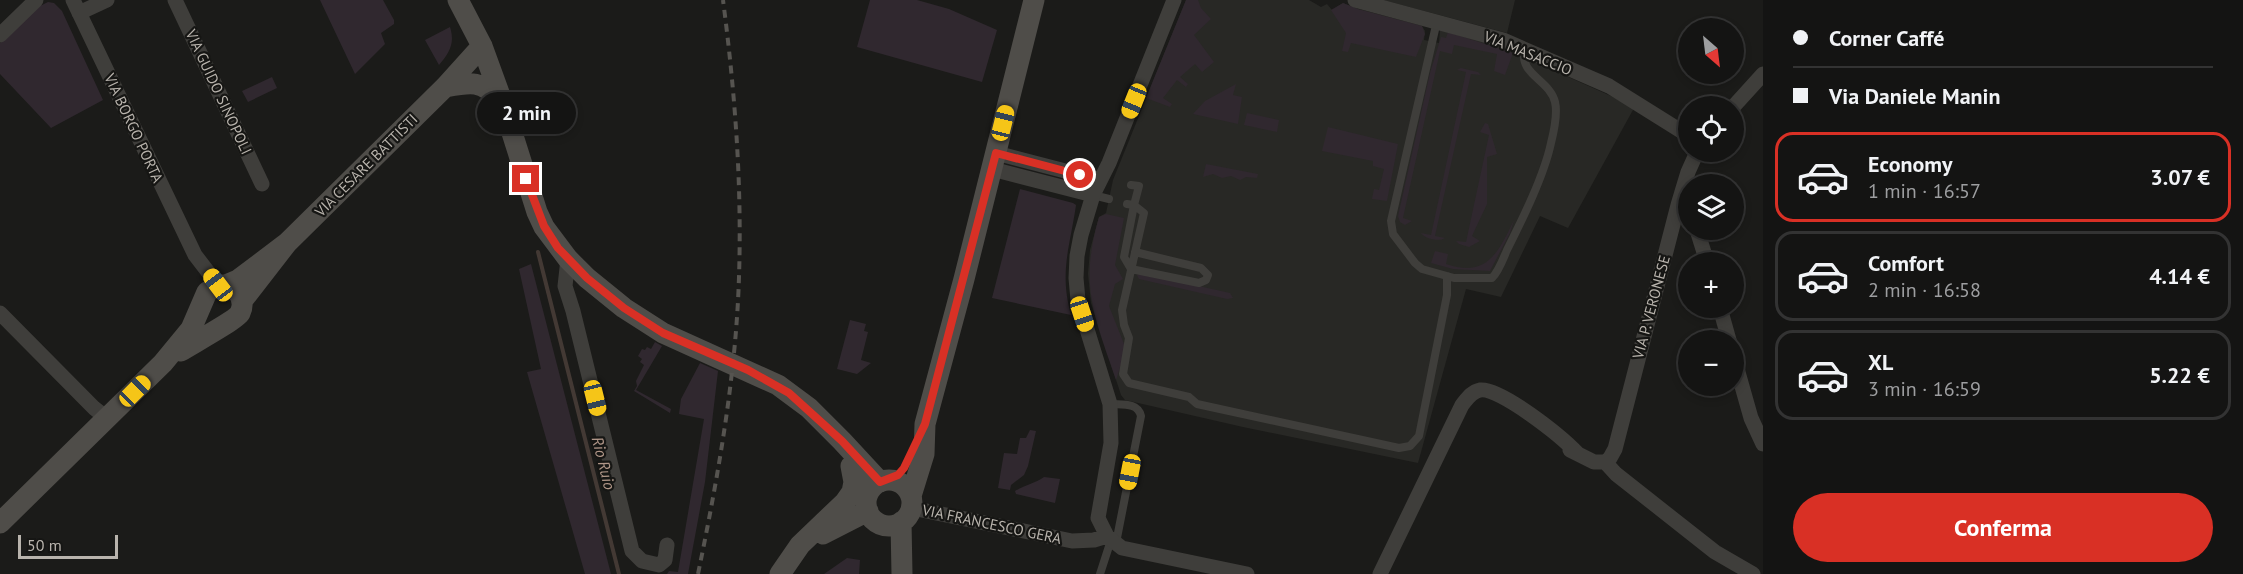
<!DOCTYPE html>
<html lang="it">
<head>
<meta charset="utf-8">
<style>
  body { margin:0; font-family:"PT Sans",sans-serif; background:#212121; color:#f1f3f6; height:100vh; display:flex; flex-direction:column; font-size:22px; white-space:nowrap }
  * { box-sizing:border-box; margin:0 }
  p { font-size:20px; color:#9d9ea0 }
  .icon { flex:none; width:33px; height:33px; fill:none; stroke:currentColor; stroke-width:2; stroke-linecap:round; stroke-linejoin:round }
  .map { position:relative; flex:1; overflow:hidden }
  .details { display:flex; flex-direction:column; background:#141413; width:480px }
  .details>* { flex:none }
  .banner { display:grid; align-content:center; height:132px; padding:0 30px; background:#141413 }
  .needle { width:39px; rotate:152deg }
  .controls { position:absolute; left:1678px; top:18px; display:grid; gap:12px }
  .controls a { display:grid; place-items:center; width:66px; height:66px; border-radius:50%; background:#141413; box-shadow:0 3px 9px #0003,0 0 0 2px #333; font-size:30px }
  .scale { position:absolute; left:18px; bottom:15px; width:100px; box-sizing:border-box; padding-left:6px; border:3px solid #b9b4ad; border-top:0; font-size:16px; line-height:21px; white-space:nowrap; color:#b9b4ad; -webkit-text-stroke:4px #161614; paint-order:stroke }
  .end { position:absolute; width:27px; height:27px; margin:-14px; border:8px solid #d93025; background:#fff; box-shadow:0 0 0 3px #fff }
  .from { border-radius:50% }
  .bubble { position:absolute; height:42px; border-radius:21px; background:#141413; box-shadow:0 3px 9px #0003,0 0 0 2px #333; font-size:20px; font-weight:800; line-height:42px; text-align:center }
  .car { position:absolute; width:18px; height:36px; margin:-18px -9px; border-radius:8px; box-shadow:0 0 4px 2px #0007; background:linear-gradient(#f5c518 24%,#345 0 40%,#f5c518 0 76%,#345 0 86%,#f5c518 0) }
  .banner b { display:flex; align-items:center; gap:21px; height:57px; font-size:22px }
  .banner b+b { border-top:2px solid #333 }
  .banner i { width:15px; height:15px; background:#f1f3f6 }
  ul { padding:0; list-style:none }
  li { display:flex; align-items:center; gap:18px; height:90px; margin:0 12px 9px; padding:0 18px; border:3px solid #333; border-radius:18px }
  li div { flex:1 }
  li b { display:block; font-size:22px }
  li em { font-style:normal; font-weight:800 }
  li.selected { border-color:#d93025 }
  li>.icon { width:54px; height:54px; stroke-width:1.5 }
  .action { display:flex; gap:12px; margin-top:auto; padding:12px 30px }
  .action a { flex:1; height:69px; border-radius:36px; background:#d93025; color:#fff; font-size:24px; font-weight:800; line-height:69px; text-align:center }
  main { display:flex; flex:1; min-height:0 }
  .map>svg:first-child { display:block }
  .built { fill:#282825 }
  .green { fill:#30282f }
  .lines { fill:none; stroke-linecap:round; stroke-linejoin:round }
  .stream { stroke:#433934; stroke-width:4 }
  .lane { stroke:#3f3e3b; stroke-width:8 }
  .street { stroke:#3f3e3b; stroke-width:15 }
  .secondary { stroke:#4f4d49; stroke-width:21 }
  .rail { stroke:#565450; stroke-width:4; stroke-dasharray:8 6; stroke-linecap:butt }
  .route { stroke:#d93025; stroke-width:8 }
  .labels { text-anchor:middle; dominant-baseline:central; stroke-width:4.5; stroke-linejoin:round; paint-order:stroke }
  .street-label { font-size:15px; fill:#b9b4ad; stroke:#161614 }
  .water-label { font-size:16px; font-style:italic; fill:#b09688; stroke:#161614 }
</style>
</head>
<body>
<main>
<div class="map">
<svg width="1763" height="574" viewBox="0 0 1763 574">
  <rect width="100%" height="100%" fill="#1b1b19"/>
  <path class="built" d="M1186 0H1309L1321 7 1327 4 1332 10 1343 3 1358 9 1422 26 1425 31 1424 40 1439 43 1440 30 1499 46 1611 96 1634 108 1568 228 1540 216 1501 297 1466 289 1418 463 1243 427 1125 400 1121 395 1091 303 1088 274 1090 250 1099 217 1106 213 1113 180Z
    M1383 0H1515L1507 33Z"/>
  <path class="green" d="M320 0H383L394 20V24L381 33 385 44 355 74Z
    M870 0H917L949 9 997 30 982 82 857 47Z
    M1186 0H1198L1201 8 1211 19 1194 35 1214 62 1202 72 1195 64 1180 77 1188 84 1186 87 1177 80 1163 98 1172 104 1170 107 1146 98Z
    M48 2 54 3 62 11 103 100 51 128 0 74V43L38 7Z
    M1343 3 1358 9 1422 26 1425 34 1416 57 1351 43 1348 52 1342 51 1346 33 1331 10Z
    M450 27C455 43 450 52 439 65L425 40Z
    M1448 32 1513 53 1505 75 1494 71 1497 54 1454 45 1452 54 1440 51 1403 218 1412 221 1405 225 1400 222 1398 216 1430 73 1441 37 1446 38Z
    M1461 68 1478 72 1481 75 1471 74 1435 236 1445 238C1439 242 1425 239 1421 233L1431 235 1466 72 1457 70Z
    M272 77 277 88 248 102 242 91Z
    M1236 84 1233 95 1242 97 1238 124 1193 114 1205 101Z
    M1247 113 1279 120 1277 132 1244 125Z
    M1485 123 1488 124 1497 154 1487 157V204L1472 236 1480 241 1469 247 1459 244 1456 241 1466 242 1489 135 1480 132Z
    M1328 127 1398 144 1387 201 1372 199 1374 189 1379 190 1384 169 1373 166V161L1322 151Z
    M1206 164 1258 174 1257 178 1246 177 1240 180 1231 176 1222 178 1213 174 1203 177Z
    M1020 189 1073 203 1076 205C1070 247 1059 272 1071 315L992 298Z
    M1106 214 1124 218 1115 265 1123 279 1115 284 1109 306 1126 349 1116 380C1094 315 1079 286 1099 217Z
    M1514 220 1510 233 1490 271 1453 269 1431 263 1435 251 1448 254 1446 264C1487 278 1498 253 1514 220Z
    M531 264 611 574H585L527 372 541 369 519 269Z
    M1141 273 1230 293 1233 298 1227 299 1139 279 1137 275Z
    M850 320 866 324 864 331 868 332 861 360 871 363 857 374 837 369Z
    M655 342 662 346 636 390 671 409 670 413 634 391 637 386 636 381 644 365 640 362 642 359 638 356 642 349 645 350 647 347 651 349Z
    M700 363 718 371 705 482 688 574H667L669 571 678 572 704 419 679 414 681 399Z
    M1030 430 1036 431 1028 466 1024 475 1011 485 1010 490 998 488 1004 453 1017 454 1020 438H1026Z
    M1044 477 1060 479 1055 503 1016 494 1015 491C1025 485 1036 483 1044 477Z
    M847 558 860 560 859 574H824Z"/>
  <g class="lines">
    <path class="stream" d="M538 252 619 574"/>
    <path class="lane" d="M1437 21 1391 221 1393 234 1415 263 1422 269 1454 278H1492C1499 271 1503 259 1507 250 1522 220 1544 176 1551 143 1554 131 1558 114 1555 102 1550 80 1518 74 1525 50
      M1093 195 1109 199
      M1127 204 1134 205 1139 186 1131 185
      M1135 252 1201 268 1208 275 1206 280 1199 283 1131 269 1124 257 1134 205 1144 213 1122 310 1124 325 1129 338 1123 374 1129 383 1189 397 1197 404 1399 448 1410 446 1419 436 1447 295V276
      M1110 404C1122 405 1138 402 1141 416L1116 543
      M1100 574 1111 540"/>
    <path class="street" d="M73 0 195 255 218 285
      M175 0 262 184
      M1174 0 1109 163 1093 195 1081 235 1077 256 1076 278 1078 300 1110 404 1111 443 1098 518 1107 536 1122 548 1247 574
      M1355 0 1503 40 1609 86 1689 136
      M79 13 107 0
      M0 35 36 0
      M1734 106 1763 74
      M996 153 1100 180
      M992 169 1093 195
      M1697 230 1707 262
      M568 259 565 286 573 311 632 551 642 561 659 565 665 560 667 545
      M1720 308 1729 340
      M0 313 94 408 108 419
      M1734 358 1751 418 1763 444
      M1570 450 1594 462H1605
      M1605 462 1610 458 1615 449 1678 205 1688 172 1697 152
      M1605 462 1616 474 1715 552 1753 574
      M912 508 1072 541 1094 540 1107 536
      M1380 574 1462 405C1467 399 1471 392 1480 390 1500 387 1562 437 1577 453"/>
    <path class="secondary" d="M458 0 482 46 502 101 537 212 544 227 568 259 587 278 624 308 663 333 778 385 809 408 842 441 880 482
      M445 87C472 82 480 80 501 100
      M242 301 287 243 445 87 482 46
      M181 351C192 344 236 320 240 313 244 305 242 297 237 291
      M866 503a23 23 0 1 1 46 0a23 23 0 1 1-46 0Z
      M911 496 924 454 925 424 964 279 1034 0
      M901 522 902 574
      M0 523 163 363 191 329 207 292 218 285H226L238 280 287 243
      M823 534 868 511
      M780 574 800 545 845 502 852 492 854 482 851 466"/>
    <path class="rail" d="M698 574C718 477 736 376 739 277 742 184 735 92 723 0"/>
  </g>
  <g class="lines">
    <path class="route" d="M526 179 544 226 558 248 587 278 624 308 663 333 748 370 789 393 842 441 880 482 898 475 904 468 925 424 996 153 1080 175"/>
  </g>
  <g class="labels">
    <g class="street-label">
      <text transform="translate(1528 53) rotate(22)">VIA MASACCIO</text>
      <text transform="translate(219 92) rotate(65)">VIA GUIDO SINOPOLI</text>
      <text transform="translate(134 128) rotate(65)">VIA BORGO PORTA</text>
      <text transform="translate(366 165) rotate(-45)">VIA CESARE BATTISTI</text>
      <text transform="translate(1651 307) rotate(-75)">VIA P. VERONESE</text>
      <text transform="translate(992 524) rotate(12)">VIA FRANCESCO GERA</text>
    </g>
    <g class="water-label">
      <text transform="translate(604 463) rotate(76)">Rio Ruio</text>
    </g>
  </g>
</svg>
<div class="controls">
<a><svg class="needle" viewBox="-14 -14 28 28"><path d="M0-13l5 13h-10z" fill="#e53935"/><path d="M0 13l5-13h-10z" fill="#9d9ea0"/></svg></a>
<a><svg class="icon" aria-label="locate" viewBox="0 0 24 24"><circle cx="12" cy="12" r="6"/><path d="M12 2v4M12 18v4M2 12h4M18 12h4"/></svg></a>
<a><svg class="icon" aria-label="layers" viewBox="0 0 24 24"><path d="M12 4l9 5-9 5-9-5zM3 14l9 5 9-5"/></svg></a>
<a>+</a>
<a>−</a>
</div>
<div class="scale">50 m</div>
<i class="end from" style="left:1080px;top:175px"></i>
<i class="end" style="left:526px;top:179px"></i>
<div class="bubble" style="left:477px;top:92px;width:99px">2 min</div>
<i class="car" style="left:1134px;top:101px;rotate:202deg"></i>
<i class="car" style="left:1003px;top:123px;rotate:14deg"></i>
<i class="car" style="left:218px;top:285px;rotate:323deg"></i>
<i class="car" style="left:1082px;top:314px;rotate:162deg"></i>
<i class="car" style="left:135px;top:391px;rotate:45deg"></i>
<i class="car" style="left:595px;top:398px;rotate:166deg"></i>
<i class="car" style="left:1130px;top:472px;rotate:191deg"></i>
</div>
<section class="details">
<div class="banner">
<b><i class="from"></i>Corner Caffé</b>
<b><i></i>Via Daniele Manin</b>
</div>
<ul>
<li class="selected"><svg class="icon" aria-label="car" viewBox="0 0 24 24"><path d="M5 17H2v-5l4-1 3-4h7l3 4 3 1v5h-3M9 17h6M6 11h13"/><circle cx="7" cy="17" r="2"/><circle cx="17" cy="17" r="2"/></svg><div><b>Economy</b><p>1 min · 16:57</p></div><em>3.07 €</em></li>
<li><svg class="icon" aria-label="car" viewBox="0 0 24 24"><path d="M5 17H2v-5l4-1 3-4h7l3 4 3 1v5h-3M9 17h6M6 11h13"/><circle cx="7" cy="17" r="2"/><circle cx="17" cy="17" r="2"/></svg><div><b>Comfort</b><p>2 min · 16:58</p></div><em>4.14 €</em></li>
<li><svg class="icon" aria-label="car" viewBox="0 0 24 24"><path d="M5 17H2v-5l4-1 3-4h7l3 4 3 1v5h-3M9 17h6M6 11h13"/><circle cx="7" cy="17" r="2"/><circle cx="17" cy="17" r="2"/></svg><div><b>XL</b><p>3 min · 16:59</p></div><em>5.22 €</em></li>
</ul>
<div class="action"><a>Conferma</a></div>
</section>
</main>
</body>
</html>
